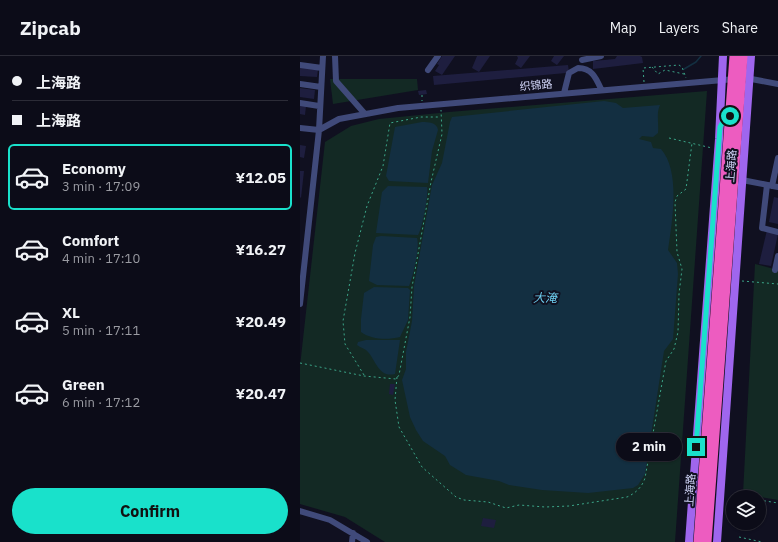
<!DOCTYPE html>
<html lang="en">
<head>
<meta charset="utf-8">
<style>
  body { margin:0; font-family:"IBM Plex Sans","Noto Sans SC",sans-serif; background:#151521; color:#f1f3f6; height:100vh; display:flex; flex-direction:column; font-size:15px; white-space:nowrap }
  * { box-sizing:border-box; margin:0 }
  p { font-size:13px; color:#9a9ba2 }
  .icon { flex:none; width:22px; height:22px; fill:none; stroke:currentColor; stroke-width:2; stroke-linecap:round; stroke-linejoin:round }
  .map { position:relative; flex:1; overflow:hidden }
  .details { display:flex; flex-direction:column; background:#0c0c18; width:300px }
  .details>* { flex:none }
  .top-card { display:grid; align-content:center; height:88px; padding:0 12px; background:#0c0c18 }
  .buttons { position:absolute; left:426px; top:434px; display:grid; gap:8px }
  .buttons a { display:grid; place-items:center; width:40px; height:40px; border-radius:50%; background:#0c0c18; box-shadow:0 1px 3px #0004,0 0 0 1px #2c2c37; font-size:20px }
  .end { position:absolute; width:18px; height:18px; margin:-9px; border:5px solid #19e1cb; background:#111; box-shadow:0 0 0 2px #111 }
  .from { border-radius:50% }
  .bubble { position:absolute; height:28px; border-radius:14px; background:#0c0c18; box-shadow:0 1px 3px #0004,0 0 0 1px #2c2c37; font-size:13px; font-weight:800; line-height:28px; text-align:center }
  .top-card b { display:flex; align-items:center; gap:14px; height:38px; font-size:15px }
  .top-card b+b { border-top:1px solid #2c2c37 }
  .top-card i { width:10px; height:10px; background:#f1f3f6 }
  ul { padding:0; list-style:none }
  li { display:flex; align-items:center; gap:12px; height:66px; margin:0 8px 6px; padding:0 4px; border:2px solid transparent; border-radius:6px }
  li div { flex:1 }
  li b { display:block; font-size:15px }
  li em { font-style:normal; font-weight:800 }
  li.active { border-color:#19e1cb }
  li>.icon { width:36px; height:36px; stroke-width:1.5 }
  .button { display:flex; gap:8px; margin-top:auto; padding:8px 12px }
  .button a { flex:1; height:46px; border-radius:24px; background:#19e1cb; color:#111; font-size:16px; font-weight:800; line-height:46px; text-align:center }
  header { display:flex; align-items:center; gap:24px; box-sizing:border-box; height:56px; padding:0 20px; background:#0c0c18; border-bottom:1px solid #2c2c37 }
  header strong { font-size:19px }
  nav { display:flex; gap:22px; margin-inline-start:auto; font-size:14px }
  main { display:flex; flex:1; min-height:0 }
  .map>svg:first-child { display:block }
  .green { fill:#132924 }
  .water { fill:#132f41 }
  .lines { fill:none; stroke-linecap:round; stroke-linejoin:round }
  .stream { stroke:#132f41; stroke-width:1.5 }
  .building { fill:#1e1e3f }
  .path { stroke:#3ba689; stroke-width:1; stroke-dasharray:2 3; stroke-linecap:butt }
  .minor { stroke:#404a7a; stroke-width:6 }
  .major { stroke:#9f66ee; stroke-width:8 }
  .highway { stroke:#ed5cc0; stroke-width:9 }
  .route { stroke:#19e1cb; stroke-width:5 }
  .labels { text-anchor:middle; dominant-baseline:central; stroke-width:4; stroke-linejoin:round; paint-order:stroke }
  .street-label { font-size:11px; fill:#d3d7fa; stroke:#101020 }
  .water-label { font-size:12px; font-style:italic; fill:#6dceef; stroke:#101020 }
</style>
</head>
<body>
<header>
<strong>Zipcab</strong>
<nav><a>Map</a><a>Layers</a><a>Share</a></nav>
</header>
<main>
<section class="details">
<div class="top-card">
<b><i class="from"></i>上海路</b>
<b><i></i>上海路</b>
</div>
<ul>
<li class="active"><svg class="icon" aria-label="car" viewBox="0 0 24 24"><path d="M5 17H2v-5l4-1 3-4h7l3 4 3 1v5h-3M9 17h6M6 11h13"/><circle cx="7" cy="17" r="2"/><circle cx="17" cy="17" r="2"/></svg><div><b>Economy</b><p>3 min · 17:09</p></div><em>¥12.05</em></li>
<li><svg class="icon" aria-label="car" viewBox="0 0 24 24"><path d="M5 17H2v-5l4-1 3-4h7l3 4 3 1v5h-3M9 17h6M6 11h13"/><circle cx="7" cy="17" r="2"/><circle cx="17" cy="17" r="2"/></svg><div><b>Comfort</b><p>4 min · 17:10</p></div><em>¥16.27</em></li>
<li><svg class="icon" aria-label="car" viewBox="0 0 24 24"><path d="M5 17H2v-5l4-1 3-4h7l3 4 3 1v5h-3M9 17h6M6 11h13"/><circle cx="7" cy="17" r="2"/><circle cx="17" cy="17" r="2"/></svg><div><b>XL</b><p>5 min · 17:11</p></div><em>¥20.49</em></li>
<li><svg class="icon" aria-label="car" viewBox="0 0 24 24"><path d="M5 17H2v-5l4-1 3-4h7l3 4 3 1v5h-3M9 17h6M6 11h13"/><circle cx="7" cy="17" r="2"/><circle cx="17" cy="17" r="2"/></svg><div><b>Green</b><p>6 min · 17:12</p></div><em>¥20.47</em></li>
</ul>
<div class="button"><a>Confirm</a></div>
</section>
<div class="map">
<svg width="478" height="486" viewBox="0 0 478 486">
  <rect width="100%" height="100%" fill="#101020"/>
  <path class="green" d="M30 23H117L118 34 33 48Z
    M407 35 375 486H85L45 461 0 448V310L25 86 51 70 79 63 149 56Z
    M455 208 478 214V444L443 438Z"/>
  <path class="water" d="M304 45 316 47 323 52 360 49C356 57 359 68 358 77L353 81 342 80 339 83 351 86 353 92 361 93C381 116 372 166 368 194L377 207 378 218 373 283 364 295 345 418 338 429 333 432 288 437 242 434 209 429 199 425 166 419 150 409 145 400 123 385 116 374 110 361 102 324 106 313V296L112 265 114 230 129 146 132 129 142 107 150 66 152 61Z
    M122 66C128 66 137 66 138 74L132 95 128 127 89 125 86 120 95 71Z
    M88 130 127 131C129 137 122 174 118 179L76 177 82 136Z
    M81 180 117 182C120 190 113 222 109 230L77 229 69 225 73 189 76 181Z
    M74 231 108 232 110 234 108 264 100 281C88 284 72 284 61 276V263L64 237Z
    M66 284H100L95 318C79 322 76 305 68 296 66 293 61 292 57 289L58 286Z"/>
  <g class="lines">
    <path class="stream" d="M384 13 396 6 401 0"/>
  </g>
  <path class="building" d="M142 0H155L142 19 135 15 139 9 137 8Z
    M177 0H190L179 16 172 12Z
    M217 0H230L221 12 215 8 218 2Z
    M254 0H264L257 9 251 5Z
    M317 0H340L342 1 343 7 293 13V5L315 3Z
    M268 9 269 16 266 17 134 29 133 20Z
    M0 11 18 13 17 21 0 20Z
    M0 32 15 34 14 43 0 41Z
    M126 34 127 38 119 39 118 35Z
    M0 49 6 50 5 59 0 58Z
    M0 89 6 90 4 102 0 101Z
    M0 115H4L1 142 0 141Z
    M474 141 478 142V168L469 166Z
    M467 174 478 178 471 210 459 208Z
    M90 328H95L93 339 89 338Z
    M183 462 196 464 194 472 181 470Z"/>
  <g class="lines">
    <path class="path" d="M352 11 358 18 365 14 384 18
      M344 26 343 12 379 9 382 11 386 22
      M122 39V45
      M369 82 412 92
      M442 225 478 228
      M0 307 64 320 96 323 99 319 110 261 112 231 131 126 142 78 141 54
      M64 319 45 288 43 265 55 197 67 150 83 110 90 67 121 61H140
      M97 321 95 344 99 371 122 411 156 441 164 444 188 446 206 452 219 449 245 451 269 450 327 441C336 437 342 431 345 422L366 305 374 293 378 276 379 238 382 213 377 196 375 146 377 140 386 133 392 87
      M441 441H442
      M459 444 478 447
      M439 481 462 486"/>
    <path class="minor" d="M35 0 36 25 65 58
      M282 4 301 0
      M0 9 22 12
      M128 14 138 0
      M446 22 478 28
      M0 28 21 31
      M264 37 269 17 278 12C292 12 296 22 301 33
      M0 47 19 50
      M0 72 19 74 39 63 98 52 435 23
      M442 124 478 131
      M467 129 462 172 478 176
      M472 130 478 102
      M475 214 478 200
      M0 248 19 74 23 0
      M0 455 30 464 67 486
      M52 486 53 477"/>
    <path class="major" d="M389 486 419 83 423 0
      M417 486 451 0"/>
    <path class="highway" d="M398 486 434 0
      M407 486 443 0"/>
  </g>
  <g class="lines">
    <path class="route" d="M396 391 420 71 424 64 430 60"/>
  </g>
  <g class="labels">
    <g class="street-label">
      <text transform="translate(236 29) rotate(-5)">织锦路</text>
      <text transform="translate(431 110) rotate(-86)">上海路</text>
      <text transform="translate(390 434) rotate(-86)">上海路</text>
    </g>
    <g class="water-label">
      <text x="245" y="241">大淹</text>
    </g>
  </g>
</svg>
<div class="buttons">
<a><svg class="icon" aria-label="layers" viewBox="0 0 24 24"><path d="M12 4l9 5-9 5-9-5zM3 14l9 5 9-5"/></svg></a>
</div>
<i class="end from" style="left:430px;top:60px"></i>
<i class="end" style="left:396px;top:391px"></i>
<div class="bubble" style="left:316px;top:377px;width:66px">2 min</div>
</div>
</main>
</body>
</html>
